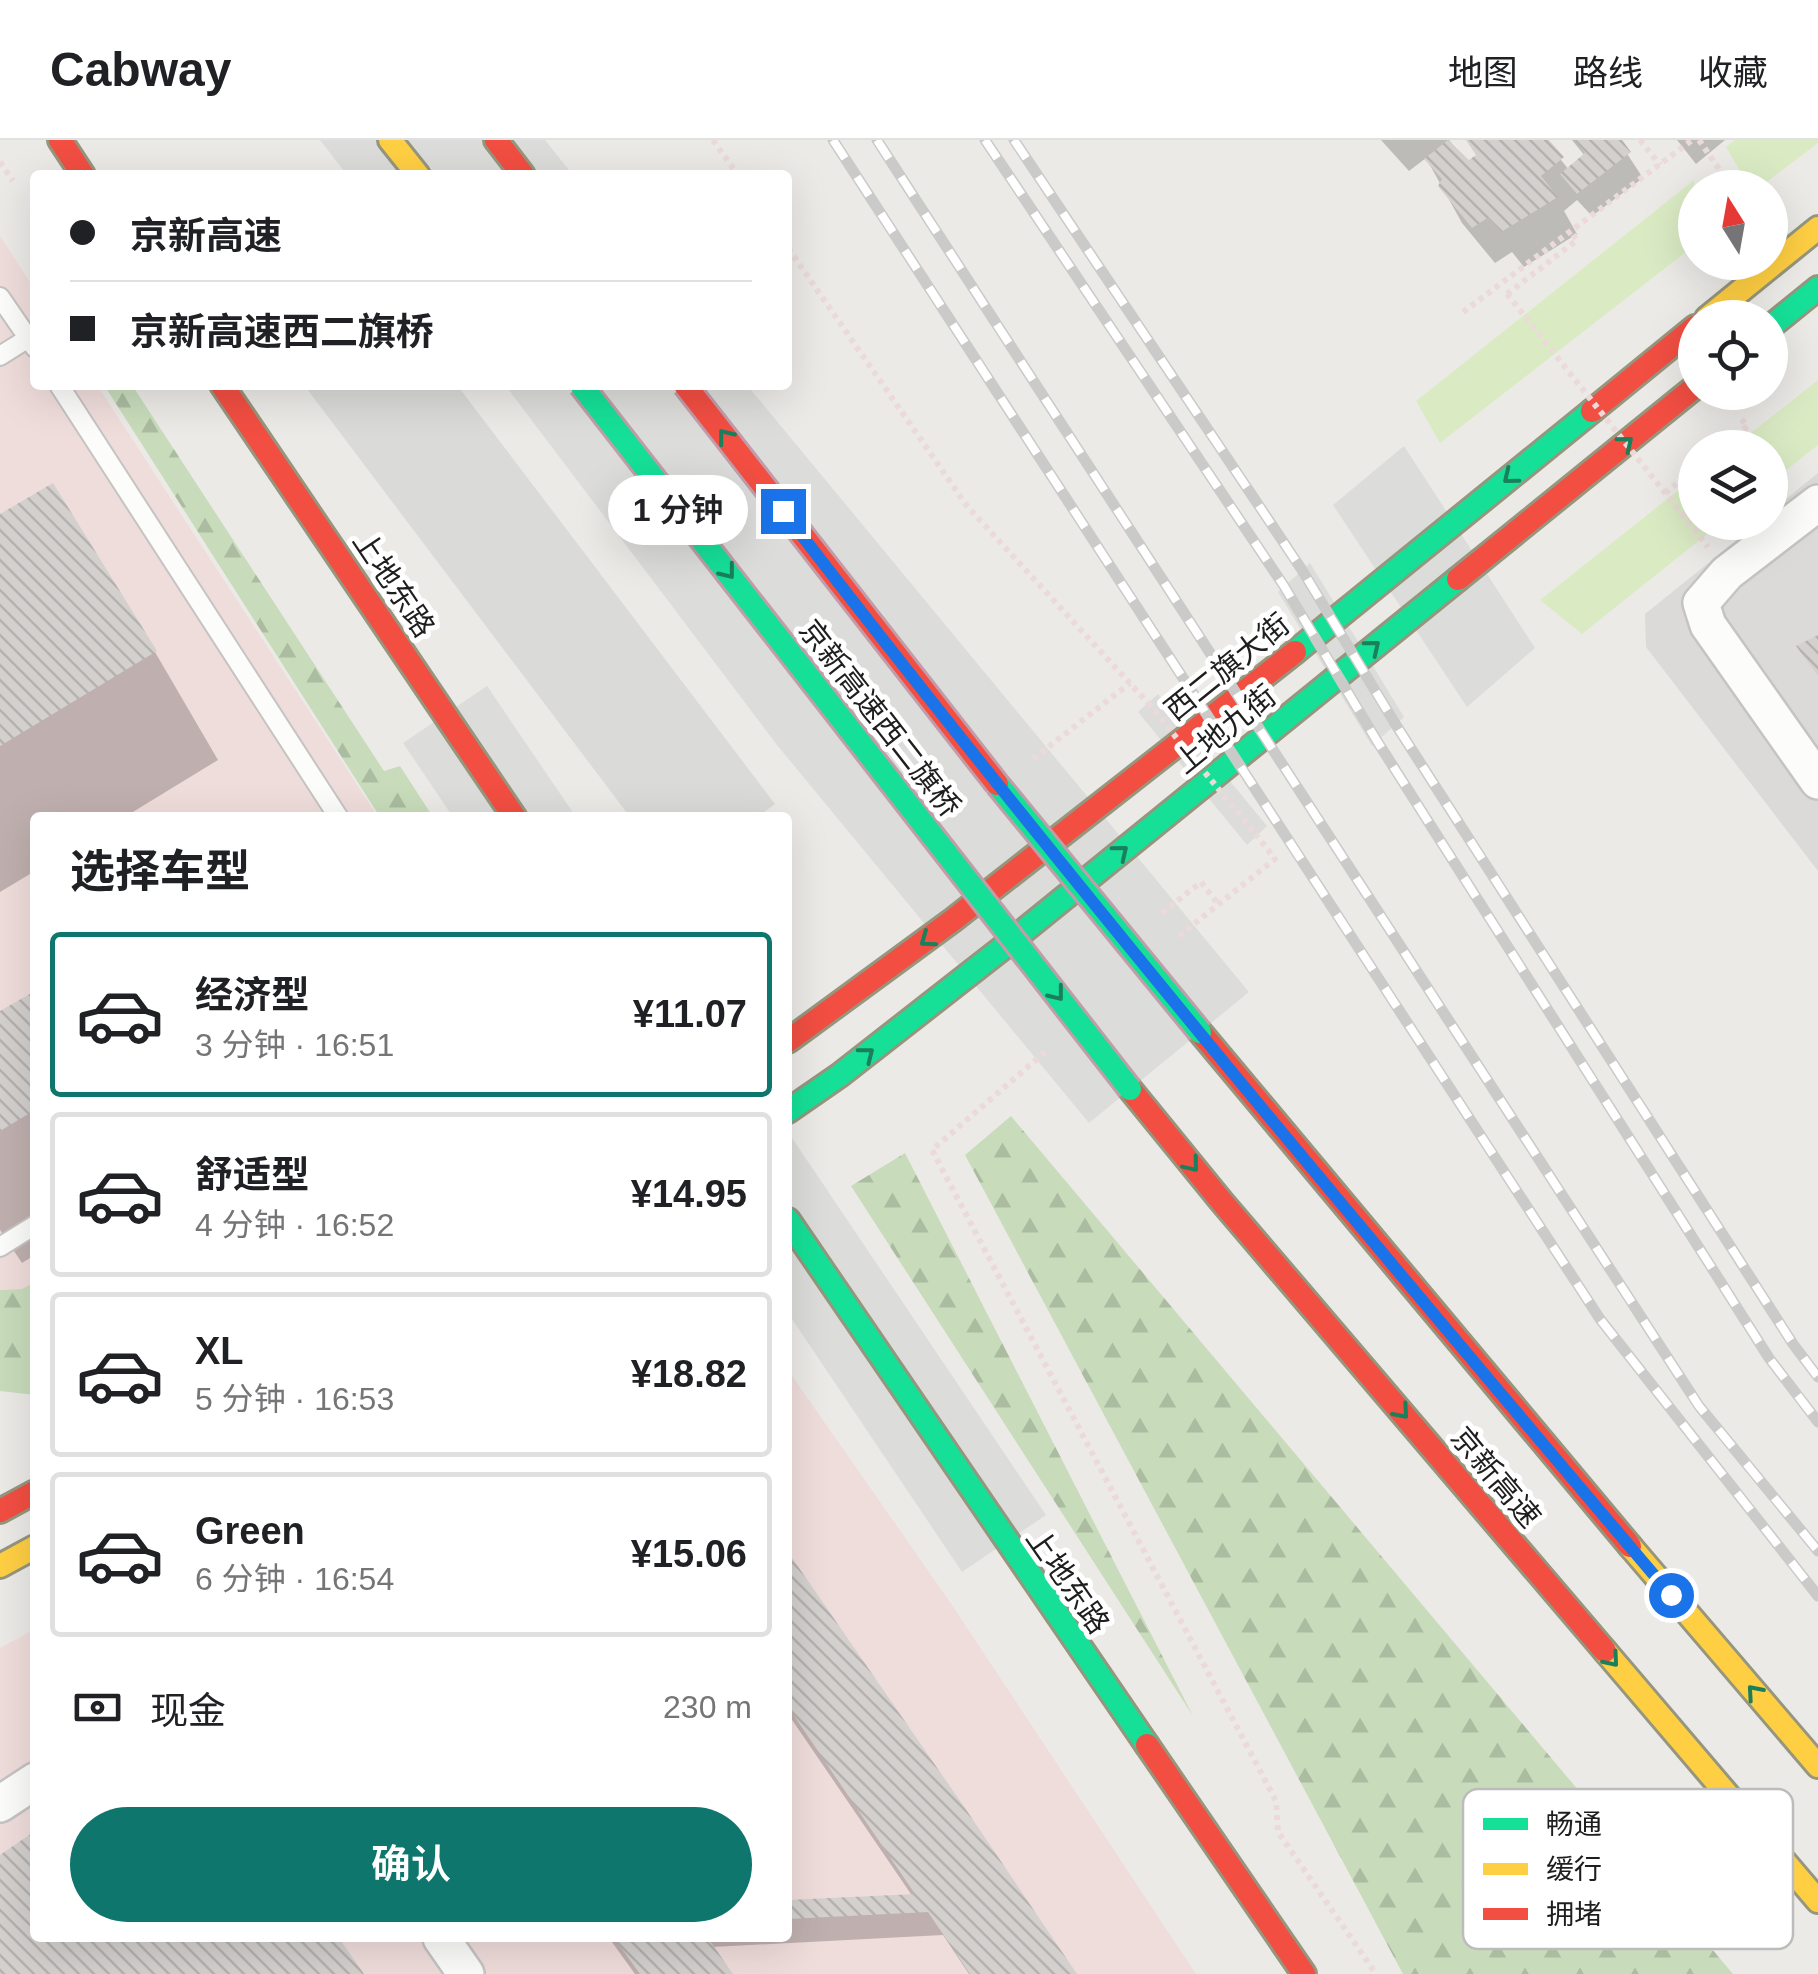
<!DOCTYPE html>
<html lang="zh">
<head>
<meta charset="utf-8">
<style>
  body { margin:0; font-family:Arial,"Noto Sans SC",sans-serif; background:#f6f6f6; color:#202124; height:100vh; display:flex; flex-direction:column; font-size:38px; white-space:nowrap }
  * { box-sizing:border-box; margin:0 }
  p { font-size:32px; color:#757577 }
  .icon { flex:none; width:55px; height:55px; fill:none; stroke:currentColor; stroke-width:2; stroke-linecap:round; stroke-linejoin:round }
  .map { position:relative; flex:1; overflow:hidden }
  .drawer { position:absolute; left:30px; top:672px; width:762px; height:1130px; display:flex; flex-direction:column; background:#fff; border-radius:10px; box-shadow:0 10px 40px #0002 }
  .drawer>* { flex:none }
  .top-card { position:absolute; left:30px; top:30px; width:762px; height:220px; border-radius:10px; box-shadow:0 10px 40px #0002; display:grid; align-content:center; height:220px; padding:0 40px; background:#fff }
  .needle { width:65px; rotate:349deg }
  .buttons { position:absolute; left:1678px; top:30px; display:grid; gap:20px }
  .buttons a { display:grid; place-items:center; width:110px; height:110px; border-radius:50%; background:#fff; box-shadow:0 10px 40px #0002; font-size:50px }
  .end { position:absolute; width:45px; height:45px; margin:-22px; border:12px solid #1a73e8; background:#fff; box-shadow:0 0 0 5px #fff }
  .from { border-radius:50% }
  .bubble { position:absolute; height:70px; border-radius:35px; background:#fff; box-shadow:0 10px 40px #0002; font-size:32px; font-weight:600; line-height:70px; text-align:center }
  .top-card b { display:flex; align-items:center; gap:35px; height:95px; font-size:38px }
  .top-card b+b { border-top:2px solid #e0e0e0 }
  .top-card i { width:25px; height:25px; background:#202124 }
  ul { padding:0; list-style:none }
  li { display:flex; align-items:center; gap:30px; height:165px; margin:0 20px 15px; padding:0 20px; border:5px solid #e0e0e0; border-radius:10px }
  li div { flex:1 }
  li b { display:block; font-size:38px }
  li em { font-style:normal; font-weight:600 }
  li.selected { border-color:#0f766e }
  li>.icon { width:90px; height:90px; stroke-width:1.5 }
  h2 { padding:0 40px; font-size:45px; line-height:120px }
  .pay { display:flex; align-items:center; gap:25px; height:110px; padding:0 40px; font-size:38px }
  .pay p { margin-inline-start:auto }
  .cta { display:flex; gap:20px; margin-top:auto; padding:20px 40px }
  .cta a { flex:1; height:115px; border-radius:60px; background:#0f766e; color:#fff; font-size:40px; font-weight:600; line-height:115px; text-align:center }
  header { display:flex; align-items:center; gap:60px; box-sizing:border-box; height:140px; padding:0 50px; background:#fff; border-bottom:2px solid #e0e0e0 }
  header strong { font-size:48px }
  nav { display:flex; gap:55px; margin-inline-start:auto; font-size:35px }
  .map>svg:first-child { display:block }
  .residential { fill:#dbdad8 }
  .commercial { fill:#efdddb }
  .religious { fill:#dadad8 }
  .grass { fill:#daebc4 }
  .forest { fill:url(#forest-firs) }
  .pier { fill:#dcdcda }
  .shadow { fill:#0003 }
  .building { fill:url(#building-back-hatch) }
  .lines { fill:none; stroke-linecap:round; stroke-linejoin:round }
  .lane-casing { stroke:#c5c4c3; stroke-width:22 }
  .street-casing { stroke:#c5c4c3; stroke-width:40 }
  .fast-casing { stroke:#96967e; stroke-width:28 }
  .slow-casing { stroke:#96967e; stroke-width:28 }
  .jam-casing { stroke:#96967e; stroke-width:28 }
  .path { stroke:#ebdad9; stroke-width:6; stroke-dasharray:5 5; stroke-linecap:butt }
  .lane { stroke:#fcfcfb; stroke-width:18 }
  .street { stroke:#fcfcfb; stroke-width:35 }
  .fast { stroke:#16e098; stroke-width:22 }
  .slow { stroke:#ffcf43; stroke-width:22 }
  .jam { stroke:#f24e42; stroke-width:22 }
  .rail-casing { stroke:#cacac9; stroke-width:11 }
  .rail { stroke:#fff; stroke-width:8; stroke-dasharray:22; stroke-linecap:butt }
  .fast-bridge-casing { stroke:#c29ca9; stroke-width:28; stroke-linecap:butt }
  .jam-bridge-casing { stroke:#c29ca9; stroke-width:28; stroke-linecap:butt }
  .path-bridge { stroke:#ebdad9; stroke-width:6; stroke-dasharray:5 5; stroke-linecap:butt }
  .fast-bridge { stroke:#16e098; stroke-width:22 }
  .jam-bridge { stroke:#f24e42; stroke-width:22 }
  .oneway { stroke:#1a7f5b }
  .route { stroke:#1a73e8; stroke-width:12 }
  .labels { text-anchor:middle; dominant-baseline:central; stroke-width:10; stroke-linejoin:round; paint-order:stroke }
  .street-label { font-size:30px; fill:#1e1e1e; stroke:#fff }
  .key { fill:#fff; stroke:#bcbcbc; stroke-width:2.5 }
  .key-label { font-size:28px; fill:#1e1e1e }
</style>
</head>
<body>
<header>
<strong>Cabway</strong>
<nav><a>地图</a><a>路线</a><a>收藏</a></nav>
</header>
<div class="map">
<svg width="1818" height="1834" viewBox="0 0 1818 1834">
  <defs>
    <pattern id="forest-firs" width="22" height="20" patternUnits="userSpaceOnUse" patternTransform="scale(2.5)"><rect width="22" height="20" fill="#c8dcbb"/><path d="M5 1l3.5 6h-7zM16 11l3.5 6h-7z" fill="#abbca0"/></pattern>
    <pattern id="building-back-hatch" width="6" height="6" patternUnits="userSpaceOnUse" patternTransform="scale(2.5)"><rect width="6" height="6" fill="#d3d0ce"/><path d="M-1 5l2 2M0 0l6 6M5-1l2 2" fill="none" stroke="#b5b2b0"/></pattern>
  </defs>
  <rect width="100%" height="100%" fill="#eceae7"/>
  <path class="residential" d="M1818 333V731L1646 507 1645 474 1758 383 1770 382V372Z"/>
  <path class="commercial" d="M0 96 35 150V245H97L378 677 35 678V1142L23 1149 0 1150Z
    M788 1230 952 1465 1196 1834H0V1508L35 1489V1798H788Z"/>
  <path class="religious" d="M304 245H457L775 664 757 677H630Z"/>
  <path class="grass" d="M1735 0H1818V3L1760 47 1750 48 1726 7Z
    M1694 40 1695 105 1440 303 1416 261Z
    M1818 240V305L1770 343V308L1733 307Z
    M1695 337V382L1721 383 1582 494 1540 460Z"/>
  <path class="forest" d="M104 245H132L384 631 400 626 433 677H380Z
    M1011 976 1733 1834H1403L965 1015Z
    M905 1013 1193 1576 851 1046Z
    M35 1142V1255L0 1251V1150L22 1149Z"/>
  <path class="pier" d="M320 0H545L573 35H347Z
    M505 245H747L1249 852 1089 983 777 605Z
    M1404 306 1535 508 1467 567 1333 365Z
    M1310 423 1404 577 1372 606 1278 452Z
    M487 546 576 677H453L403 603Z
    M1158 554 1267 686 1247 705 1138 572Z
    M788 992 1046 1375 962 1432 788 1173Z"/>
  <path class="shadow" d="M1381 0H1449L1469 24 1478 16 1469 0H1545L1569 30 1585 16 1572 0H1618L1643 38 1592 76 1577 60 1564 71 1577 94 1524 127 1512 112 1495 123 1462 83 1426 18 1409 31Z
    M1677 0H1725L1696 24Z
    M0 377 155 512 218 620 123 678H35V731L0 752Z
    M35 854V1115L22 1123 0 1090V874Z
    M788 1416 966 1675 1074 1834H969L943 1795 712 1807 730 1834H635L609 1798H788V1763L913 1757 788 1574Z
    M35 1694V1798H336L361 1834H0V1718Z"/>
  <path class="building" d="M1448 0 1469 20 1476 15 1466 0H1549L1564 17 1541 36 1558 57 1501 92 1489 77 1472 88 1438 46 1442 39 1424 19Z
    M1575 0H1622L1631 12 1577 54 1560 34 1585 13Z
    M53 343 157 511 0 606V374Z
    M1818 495V536L1796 506Z
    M35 851V970L0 991V871Z
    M788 1412 969 1674 1077 1834H970L928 1772 788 1779V1760L915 1754 788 1567Z
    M35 1691V1798H339L364 1834H0V1715Z
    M614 1798H708L733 1834H640Z"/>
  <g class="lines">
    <defs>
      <path id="lane" d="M0 157 35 208
        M0 216 35 194
        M59 245 339 678
        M0 1107 35 1085"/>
      <path id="street" d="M1818 363 1727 433 1701 463 1708 485 1818 641
        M0 1664 35 1641
        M441 1798 466 1834"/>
      <path id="fast" d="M1770 187 1818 148
        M1295 512 1592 271
        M788 971 840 935 1000 810 1458 439
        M788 1080 1147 1605"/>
      <path id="slow" d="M390 0 418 35
        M1707 178 1818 88
        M1630 1406 1818 1626
        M0 1426 35 1407
        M1605 1511 1818 1761"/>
      <path id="jam" d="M60 0 83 35
        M496 0 523 35
        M222 245 515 678
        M1592 271 1695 187
        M1458 439 1695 247
        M1200 892 1630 1406
        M788 901 953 780 1295 512
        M1130 949 1222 1062 1605 1511
        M0 1371 35 1352
        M1147 1605 1304 1834"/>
    </defs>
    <use href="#lane" class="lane-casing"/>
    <use href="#street" class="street-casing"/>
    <use href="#fast" class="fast-casing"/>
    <use href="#slow" class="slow-casing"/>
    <use href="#jam" class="jam-casing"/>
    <path class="path" d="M713 0 738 35
      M1640 0 1660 25
      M1699 0 1732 48
      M0 22 13 41
      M788 108 967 366 1148 563
      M1507 154 1577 100 1571 92
      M1463 172 1692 0
      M1720 308 1748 286 1739 277
      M1665 353 1695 328
      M1033 619 1130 543
      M1162 773 1201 742 1218 764
      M1179 796 1275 719 1257 696
      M1045 912 932 1010 1276 1661 1278 1692 1376 1834"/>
    <use href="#lane" class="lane"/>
    <use href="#street" class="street"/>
    <use href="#fast" class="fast"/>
    <use href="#slow" class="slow"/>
    <use href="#jam" class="jam"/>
    <defs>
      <path id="rail" d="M833 0 1600 1179 1818 1456
        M877 0 1699 1266 1818 1411
        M985 0 1284 446 1377 601 1769 1218 1818 1282
        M1014 0 1302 430 1396 585 1793 1204 1818 1237"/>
    </defs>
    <use href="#rail" class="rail-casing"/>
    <use href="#rail" class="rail"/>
    <defs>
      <path id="fast-bridge" d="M581 245 1130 949
        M997 644 1200 892"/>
      <path id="jam-bridge" d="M685 245 997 644"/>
    </defs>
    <use href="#fast-bridge" class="fast-bridge-casing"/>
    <use href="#jam-bridge" class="jam-bridge-casing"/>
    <path class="path-bridge" d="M1507 154 1708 407
      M1148 563 1257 696"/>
    <use href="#fast-bridge" class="fast-bridge"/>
    <use href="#jam-bridge" class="jam-bridge"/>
  </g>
  <defs><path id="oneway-chevron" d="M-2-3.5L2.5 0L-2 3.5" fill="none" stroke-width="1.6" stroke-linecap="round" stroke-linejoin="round" transform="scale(2.5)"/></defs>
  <g class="oneway">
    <use href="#oneway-chevron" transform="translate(725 296) rotate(-128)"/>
    <use href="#oneway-chevron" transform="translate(1626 303) rotate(-39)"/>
    <use href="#oneway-chevron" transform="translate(1510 337) rotate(141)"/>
    <use href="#oneway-chevron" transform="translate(728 432) rotate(52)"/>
    <use href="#oneway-chevron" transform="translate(1373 507) rotate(-39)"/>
    <use href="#oneway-chevron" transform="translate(1121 712) rotate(-39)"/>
    <use href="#oneway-chevron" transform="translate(927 800) rotate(144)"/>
    <use href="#oneway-chevron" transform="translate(1057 854) rotate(52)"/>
    <use href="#oneway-chevron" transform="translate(867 914) rotate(-38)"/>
    <use href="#oneway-chevron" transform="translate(1192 1025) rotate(51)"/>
    <use href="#oneway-chevron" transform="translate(1402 1272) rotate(49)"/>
    <use href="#oneway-chevron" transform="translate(1612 1520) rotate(50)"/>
    <use href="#oneway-chevron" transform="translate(1754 1552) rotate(-131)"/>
  </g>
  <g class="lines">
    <path class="route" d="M783 371C1068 741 1369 1099 1671 1455"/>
  </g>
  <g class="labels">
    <g class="street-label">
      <text transform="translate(394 444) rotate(56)">上地东路</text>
      <text transform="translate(1227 527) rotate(-39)">西二旗大街</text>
      <text transform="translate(880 578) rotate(52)">京新高速西二旗桥</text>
      <text transform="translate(1225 589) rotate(-39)">上地九街</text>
      <text transform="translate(1496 1337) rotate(50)">京新高速</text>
      <text transform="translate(1068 1441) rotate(55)">上地东路</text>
    </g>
  </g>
  <rect x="1463" y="1649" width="330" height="160" rx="15" class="key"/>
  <rect x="1483" y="1678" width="45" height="12" fill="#16e098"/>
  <rect x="1483" y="1723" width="45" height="12" fill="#ffcf43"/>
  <rect x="1483" y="1768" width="45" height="12" fill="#f24e42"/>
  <g class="key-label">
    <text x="1546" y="1694">畅通</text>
    <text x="1546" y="1739">缓行</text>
    <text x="1546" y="1784">拥堵</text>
  </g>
</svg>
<div class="buttons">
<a><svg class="needle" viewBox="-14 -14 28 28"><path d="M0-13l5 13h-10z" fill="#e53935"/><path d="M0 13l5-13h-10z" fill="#757577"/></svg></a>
<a><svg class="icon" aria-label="locate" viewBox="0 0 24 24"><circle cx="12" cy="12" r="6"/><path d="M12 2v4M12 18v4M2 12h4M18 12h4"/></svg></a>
<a><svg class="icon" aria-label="layers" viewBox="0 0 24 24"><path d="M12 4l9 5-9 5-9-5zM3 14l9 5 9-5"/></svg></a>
</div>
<i class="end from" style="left:1671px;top:1455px"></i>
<i class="end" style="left:783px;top:371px"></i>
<div class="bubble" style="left:608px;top:335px;width:140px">1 分钟</div>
<div class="top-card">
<b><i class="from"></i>京新高速</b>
<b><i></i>京新高速西二旗桥</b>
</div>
<section class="drawer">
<h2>选择车型</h2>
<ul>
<li class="selected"><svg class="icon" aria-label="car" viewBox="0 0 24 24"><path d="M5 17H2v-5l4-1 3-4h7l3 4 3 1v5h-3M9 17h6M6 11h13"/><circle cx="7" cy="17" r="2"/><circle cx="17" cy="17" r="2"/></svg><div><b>经济型</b><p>3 分钟 · 16:51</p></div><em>¥11.07</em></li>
<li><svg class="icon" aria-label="car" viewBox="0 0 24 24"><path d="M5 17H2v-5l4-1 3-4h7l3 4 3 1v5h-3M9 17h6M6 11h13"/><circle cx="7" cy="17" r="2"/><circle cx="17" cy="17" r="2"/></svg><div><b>舒适型</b><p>4 分钟 · 16:52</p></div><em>¥14.95</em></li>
<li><svg class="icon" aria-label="car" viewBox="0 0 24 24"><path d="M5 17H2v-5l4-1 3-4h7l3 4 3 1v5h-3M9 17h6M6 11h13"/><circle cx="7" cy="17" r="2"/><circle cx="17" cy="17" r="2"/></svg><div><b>XL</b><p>5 分钟 · 16:53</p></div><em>¥18.82</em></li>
<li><svg class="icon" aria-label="car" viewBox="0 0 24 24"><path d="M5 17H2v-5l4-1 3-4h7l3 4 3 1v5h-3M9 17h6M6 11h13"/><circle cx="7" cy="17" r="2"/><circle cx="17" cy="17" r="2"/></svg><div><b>Green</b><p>6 分钟 · 16:54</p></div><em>¥15.06</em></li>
</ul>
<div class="pay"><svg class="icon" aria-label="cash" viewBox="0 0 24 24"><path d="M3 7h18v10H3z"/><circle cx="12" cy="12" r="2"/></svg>现金<p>230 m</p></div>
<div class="cta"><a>确认</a></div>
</section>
</div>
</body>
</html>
